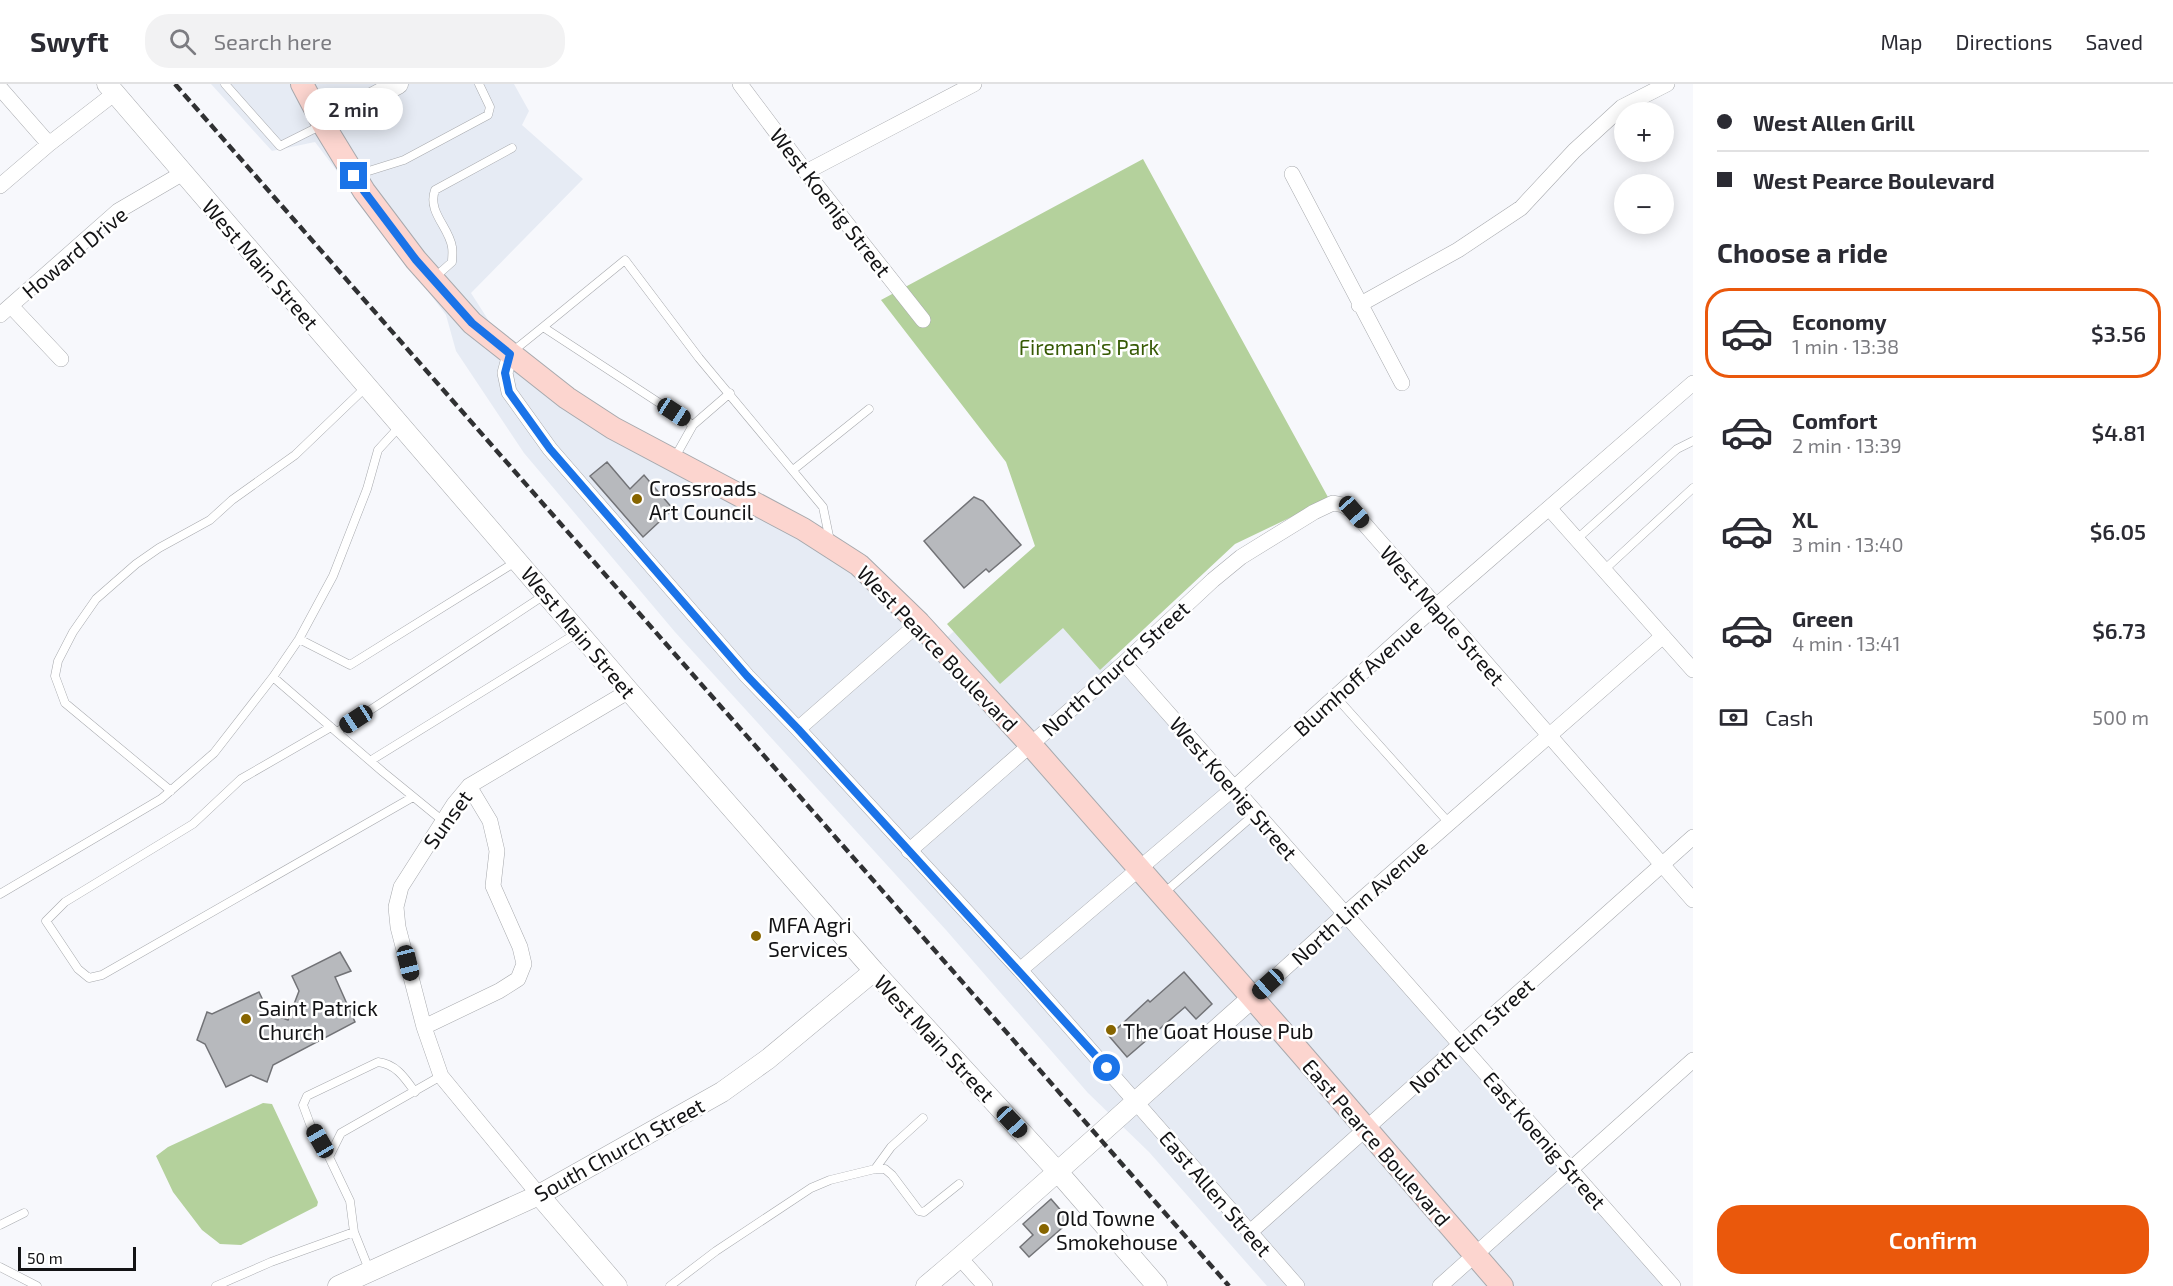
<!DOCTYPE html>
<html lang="en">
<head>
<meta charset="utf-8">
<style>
  body { margin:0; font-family:"Exo 2",sans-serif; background:#f2f2f3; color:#2b2b33; height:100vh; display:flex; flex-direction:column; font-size:22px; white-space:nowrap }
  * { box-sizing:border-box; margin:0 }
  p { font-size:20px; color:#7c7c81 }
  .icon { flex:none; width:33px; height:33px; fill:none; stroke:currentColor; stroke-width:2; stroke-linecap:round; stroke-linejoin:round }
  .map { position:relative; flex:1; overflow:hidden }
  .drawer { display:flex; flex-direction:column; background:#fff; width:480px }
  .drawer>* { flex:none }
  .hud { display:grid; align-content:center; height:132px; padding:0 24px; background:#fff }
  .buttons { position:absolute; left:1614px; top:18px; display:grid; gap:12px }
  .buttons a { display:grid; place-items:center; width:60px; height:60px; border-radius:50%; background:#fff; box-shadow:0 3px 15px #0003; font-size:30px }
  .scale { position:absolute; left:18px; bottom:15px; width:118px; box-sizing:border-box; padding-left:6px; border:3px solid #131315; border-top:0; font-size:16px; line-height:21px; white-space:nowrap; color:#131315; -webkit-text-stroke:4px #fff; paint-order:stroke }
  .end { position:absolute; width:27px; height:27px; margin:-14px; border:8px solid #1a73e8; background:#fff; box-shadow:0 0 0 3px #fff }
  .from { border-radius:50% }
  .bubble { position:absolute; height:42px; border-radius:21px; background:#fff; box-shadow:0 3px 15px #0003; font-size:20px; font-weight:600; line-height:42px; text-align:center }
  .car { position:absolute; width:18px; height:36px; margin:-18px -9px; border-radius:8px; box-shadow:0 0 4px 2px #0007; background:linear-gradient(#222 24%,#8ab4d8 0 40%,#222 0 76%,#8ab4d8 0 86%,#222 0) }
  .hud b { display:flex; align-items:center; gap:21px; height:57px; font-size:22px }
  .hud b+b { border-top:2px solid #e1e1e2 }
  .hud i { width:15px; height:15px; background:#2b2b33 }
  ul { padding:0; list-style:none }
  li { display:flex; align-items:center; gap:18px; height:90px; margin:0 12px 9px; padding:0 12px; border:3px solid transparent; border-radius:24px }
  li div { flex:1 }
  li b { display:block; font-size:22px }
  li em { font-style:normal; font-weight:600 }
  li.active { border-color:#ea580c }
  li>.icon { width:54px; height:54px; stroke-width:1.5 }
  h2 { padding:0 24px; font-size:27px; line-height:72px }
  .pay { display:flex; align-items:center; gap:15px; height:66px; padding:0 24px; font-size:22px }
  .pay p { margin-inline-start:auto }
  .button { display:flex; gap:12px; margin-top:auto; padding:12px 24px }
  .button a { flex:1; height:69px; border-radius:24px; background:#ea580c; color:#fff; font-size:24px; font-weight:600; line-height:69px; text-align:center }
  header { display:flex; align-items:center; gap:36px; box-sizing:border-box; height:84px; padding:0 30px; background:#fff; border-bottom:2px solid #e1e1e2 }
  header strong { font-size:28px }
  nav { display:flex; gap:33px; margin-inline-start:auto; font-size:21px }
  .search { width:420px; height:54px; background:#f2f2f3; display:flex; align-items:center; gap:15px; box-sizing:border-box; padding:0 21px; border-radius:24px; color:#7c7c81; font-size:22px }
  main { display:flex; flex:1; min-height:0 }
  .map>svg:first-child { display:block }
  .built { fill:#e6ebf4 }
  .green { fill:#b4d19c }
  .building { fill:#b7b9bd; stroke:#727377; stroke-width:1.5 }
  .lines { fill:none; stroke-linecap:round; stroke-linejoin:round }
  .service-casing { stroke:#a7a9ad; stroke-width:9 }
  .minor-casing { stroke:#a7a9ad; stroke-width:16 }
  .tertiary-casing { stroke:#a7a9ad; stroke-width:21 }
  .secondary-casing { stroke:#a7a9ad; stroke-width:24 }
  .service { stroke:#fff; stroke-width:8 }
  .minor { stroke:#fff; stroke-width:15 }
  .tertiary { stroke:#fff; stroke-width:20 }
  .secondary { stroke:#fcd5cf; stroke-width:22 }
  .rail { stroke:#303133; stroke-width:4.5; stroke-dasharray:9 4.5; stroke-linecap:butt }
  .route { stroke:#1a73e8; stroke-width:8 }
  .poi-dot { fill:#876500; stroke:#fff; stroke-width:2 }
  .labels { text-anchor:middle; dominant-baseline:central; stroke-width:5; stroke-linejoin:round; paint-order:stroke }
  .street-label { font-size:21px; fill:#131315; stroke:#fff }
  .park-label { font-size:21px; fill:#375a05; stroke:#fff }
  .poi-label { font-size:21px; fill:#131315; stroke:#fff; text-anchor:start }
</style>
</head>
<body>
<header>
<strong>Swyft</strong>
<div class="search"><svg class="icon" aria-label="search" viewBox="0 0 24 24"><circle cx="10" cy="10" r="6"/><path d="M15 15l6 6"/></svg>Search here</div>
<nav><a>Map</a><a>Directions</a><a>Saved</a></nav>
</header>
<main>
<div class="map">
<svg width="1693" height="1202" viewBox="0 0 1693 1202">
  <rect width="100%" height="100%" fill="#f7f8fc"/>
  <path class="built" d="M211 0H514L529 27 522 41 583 95 471 209 510 270 803 445 939 561 1022 484 1118 584 1345 830 1673 1202H1267L1149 1068 1088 1009 946 846 675 548 524 369 456 267 446 231 315 58 272 67Z"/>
  <path class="green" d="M1143 75 1329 415 1235 460 1100 586 1063 544 1000 600 947 540 1035 462 1006 378 881 216Z
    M263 1019 272 1020 318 1118 317 1122 241 1161 220 1160 202 1146 173 1108 156 1072 168 1063Z"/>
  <path class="building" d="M607 378 630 405 644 391 673 425 643 453 590 392Z
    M974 413 983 417 1021 461 989 488 986 485 964 504 924 457Z
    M340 868 351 887 335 893 355 938 273 981 267 998 251 991 226 1003 205 960 197 956 207 928 212 930 259 908 269 929 288 936 299 907 292 892Z
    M1184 888 1212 920 1196 935 1185 923 1127 973 1109 952 1148 916 1150 918Z
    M1051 1115 1070 1137 1029 1173 1020 1163 1033 1151 1023 1140Z"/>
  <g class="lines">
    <defs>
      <path id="service" d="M225 0 280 62 320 42
        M356 91 404 76 488 31 490 23 479 0
        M434 194 452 178C452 173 453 168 452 163 449 143 427 128 435 106L512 64
        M543 243 625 176 699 274 823 423 830 457
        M512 268 543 243 693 341 674 375
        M693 341 730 309
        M793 386 869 325
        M1577 455 1677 365 1693 357
        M1604 486 1693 404
        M299 555 350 581 517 477
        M273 593 383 688 443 737
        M1335 612 1449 739
        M331 643 241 695 193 740 65 818 46 837 78 885 89 894 102 891 413 713
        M337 648 546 510
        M370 677 577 549
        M171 707 65 619 55 592 58 577 73 548 96 515 136 480 159 464 210 436 232 416 295 371 366 303
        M1164 809 1256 729
        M0 810 161 715 214 669 273 593 299 555 333 492 367 405 378 366 400 342
        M329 1073 310 1040 303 1021 307 1012 378 978C396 980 405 994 415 1008
        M875 1085 891 1063 923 1034
        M0 1141 24 1129
        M0 1183 37 1202
        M370 1188 354 1148 350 1117 329 1073 341 1049 441 992
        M216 1202 271 1178 354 1148
        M670 1202 716 1167 811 1104 830 1096 875 1085H885L892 1091 919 1127 924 1128 959 1100"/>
      <path id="minor" d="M740 0 806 88 923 236
        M0 4 49 60
        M806 88 974 0
        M1292 90 1402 299
        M0 102 49 60 115 9
        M1359 221 1458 166 1521 124 1574 67 1622 23 1667 0
        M11 222 61 275
        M0 231 118 127 183 89
        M510 270 505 289 509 308 550 365 747 592 798 645 1020 886 1297 1202
        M1549 424 1693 586
        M1124 579 1673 1202
        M798 645 919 539
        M909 767 1124 579 1213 496 1241 473 1314 428 1333 419 1343 421 1354 428 1693 816
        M1020 886 1234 704 1436 522 1693 299
        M1252 914 1345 830 1663 552
        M424 943 499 907 518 895 524 880 520 863 493 802 497 767 490 737 469 702
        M539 1111 441 992 424 943 398 843 396 823 401 803 454 720 469 702 629 607
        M1249 1149 1693 753
        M960 1174 985 1202
        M1440 1202 1693 976"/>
      <path id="tertiary" d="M107 0 629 607 874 887 1058 1088 1157 1202
        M323 40 398 0
        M539 1111 617 1202
        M338 1202 539 1111 722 1008 768 975 874 887
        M926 1202C1037 1109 1143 1010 1252 914"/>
      <path id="secondary" d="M302 0 323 40 364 107 416 176 472 239 567 314 613 344 803 445 859 481 919 539 1030 660 1299 967 1502 1202"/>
    </defs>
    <use href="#service" class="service-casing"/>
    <use href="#minor" class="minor-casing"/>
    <use href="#tertiary" class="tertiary-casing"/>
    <use href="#secondary" class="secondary-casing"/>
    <use href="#service" class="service"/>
    <use href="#minor" class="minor"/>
    <use href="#tertiary" class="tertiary"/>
    <use href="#secondary" class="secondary"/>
    <path class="rail" d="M175 0 1229 1202"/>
  </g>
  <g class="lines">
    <path class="route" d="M354 92 364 107 416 176 472 239 510 270 505 289 509 308 550 365 747 592 798 645 1107 984"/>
  </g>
  <g class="poi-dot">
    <circle cx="637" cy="415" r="6"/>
    <circle cx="756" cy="852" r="6"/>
    <circle cx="246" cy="935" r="6"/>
    <circle cx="1111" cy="946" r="6"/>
    <circle cx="1044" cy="1145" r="6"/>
  </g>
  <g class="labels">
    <g class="street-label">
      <text transform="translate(831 118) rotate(52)">West Koenig Street</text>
      <text transform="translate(74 168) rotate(-40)">Howard Drive</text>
      <text transform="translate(261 180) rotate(49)">West Main Street</text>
      <text transform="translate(1443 531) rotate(49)">West Maple Street</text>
      <text transform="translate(579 548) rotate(50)">West Main Street</text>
      <text transform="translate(938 564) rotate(46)">West Pearce Boulevard</text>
      <text transform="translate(1115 584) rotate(-42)">North Church Street</text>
      <text transform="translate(1357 593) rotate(-42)">Blumhoff Avenue</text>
      <text transform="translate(1234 704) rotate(49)">West Koenig Street</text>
      <text transform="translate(447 735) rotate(-54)">Sunset</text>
      <text transform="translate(1359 818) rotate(-42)">North Linn Avenue</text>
      <text transform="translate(1471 951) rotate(-42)">North Elm Street</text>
      <text transform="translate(935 954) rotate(47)">West Main Street</text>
      <text transform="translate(1545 1056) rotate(49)">East Koenig Street</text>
      <text transform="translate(1377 1058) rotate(49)">East Pearce Boulevard</text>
      <text transform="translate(619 1065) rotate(-29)">South Church Street</text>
      <text transform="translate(1216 1109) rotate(49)">East Allen Street</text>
    </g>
    <g class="park-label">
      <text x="1089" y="262">Fireman's Park</text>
    </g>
    <g class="poi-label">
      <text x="649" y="403">Crossroads<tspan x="649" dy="24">Art Council</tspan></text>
      <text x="768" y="840">MFA Agri<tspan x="768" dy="24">Services</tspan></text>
      <text x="258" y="923">Saint Patrick<tspan x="258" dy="24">Church</tspan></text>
      <text x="1123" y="946">The Goat House Pub</text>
      <text x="1056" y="1133">Old Towne<tspan x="1056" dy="24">Smokehouse</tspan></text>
    </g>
  </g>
</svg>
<div class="buttons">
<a>+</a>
<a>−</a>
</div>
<div class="scale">50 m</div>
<i class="end from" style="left:1107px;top:984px"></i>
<i class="end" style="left:354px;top:92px"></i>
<div class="bubble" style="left:304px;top:4px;width:99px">2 min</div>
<i class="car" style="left:674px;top:328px;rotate:123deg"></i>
<i class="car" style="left:1354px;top:428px;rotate:139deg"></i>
<i class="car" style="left:356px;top:635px;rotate:237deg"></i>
<i class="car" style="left:408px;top:879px;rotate:166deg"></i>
<i class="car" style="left:1268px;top:900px;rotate:228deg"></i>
<i class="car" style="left:1012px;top:1038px;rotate:137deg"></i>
<i class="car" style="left:320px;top:1057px;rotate:330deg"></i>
</div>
<section class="drawer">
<div class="hud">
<b><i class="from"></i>West Allen Grill</b>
<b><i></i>West Pearce Boulevard</b>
</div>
<h2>Choose a ride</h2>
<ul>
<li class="active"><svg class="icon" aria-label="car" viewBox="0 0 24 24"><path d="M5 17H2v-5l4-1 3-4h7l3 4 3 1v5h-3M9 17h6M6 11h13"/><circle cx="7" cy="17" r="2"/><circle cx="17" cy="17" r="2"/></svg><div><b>Economy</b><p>1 min · 13:38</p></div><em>$3.56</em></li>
<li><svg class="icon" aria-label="car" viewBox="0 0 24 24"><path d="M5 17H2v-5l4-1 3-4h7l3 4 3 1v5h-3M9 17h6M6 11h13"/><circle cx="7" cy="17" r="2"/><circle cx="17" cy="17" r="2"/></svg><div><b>Comfort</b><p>2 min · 13:39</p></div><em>$4.81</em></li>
<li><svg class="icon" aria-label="car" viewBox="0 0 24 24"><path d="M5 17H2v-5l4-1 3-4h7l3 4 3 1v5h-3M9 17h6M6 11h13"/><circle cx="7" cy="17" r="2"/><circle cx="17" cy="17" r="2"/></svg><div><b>XL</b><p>3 min · 13:40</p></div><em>$6.05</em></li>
<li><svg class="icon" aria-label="car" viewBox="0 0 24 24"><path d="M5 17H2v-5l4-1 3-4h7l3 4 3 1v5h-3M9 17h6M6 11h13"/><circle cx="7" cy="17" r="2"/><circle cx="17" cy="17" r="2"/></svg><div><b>Green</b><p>4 min · 13:41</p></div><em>$6.73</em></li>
</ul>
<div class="pay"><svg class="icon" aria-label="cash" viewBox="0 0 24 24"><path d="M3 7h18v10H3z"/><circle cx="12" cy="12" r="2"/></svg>Cash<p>500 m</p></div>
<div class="button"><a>Confirm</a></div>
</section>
</main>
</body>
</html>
